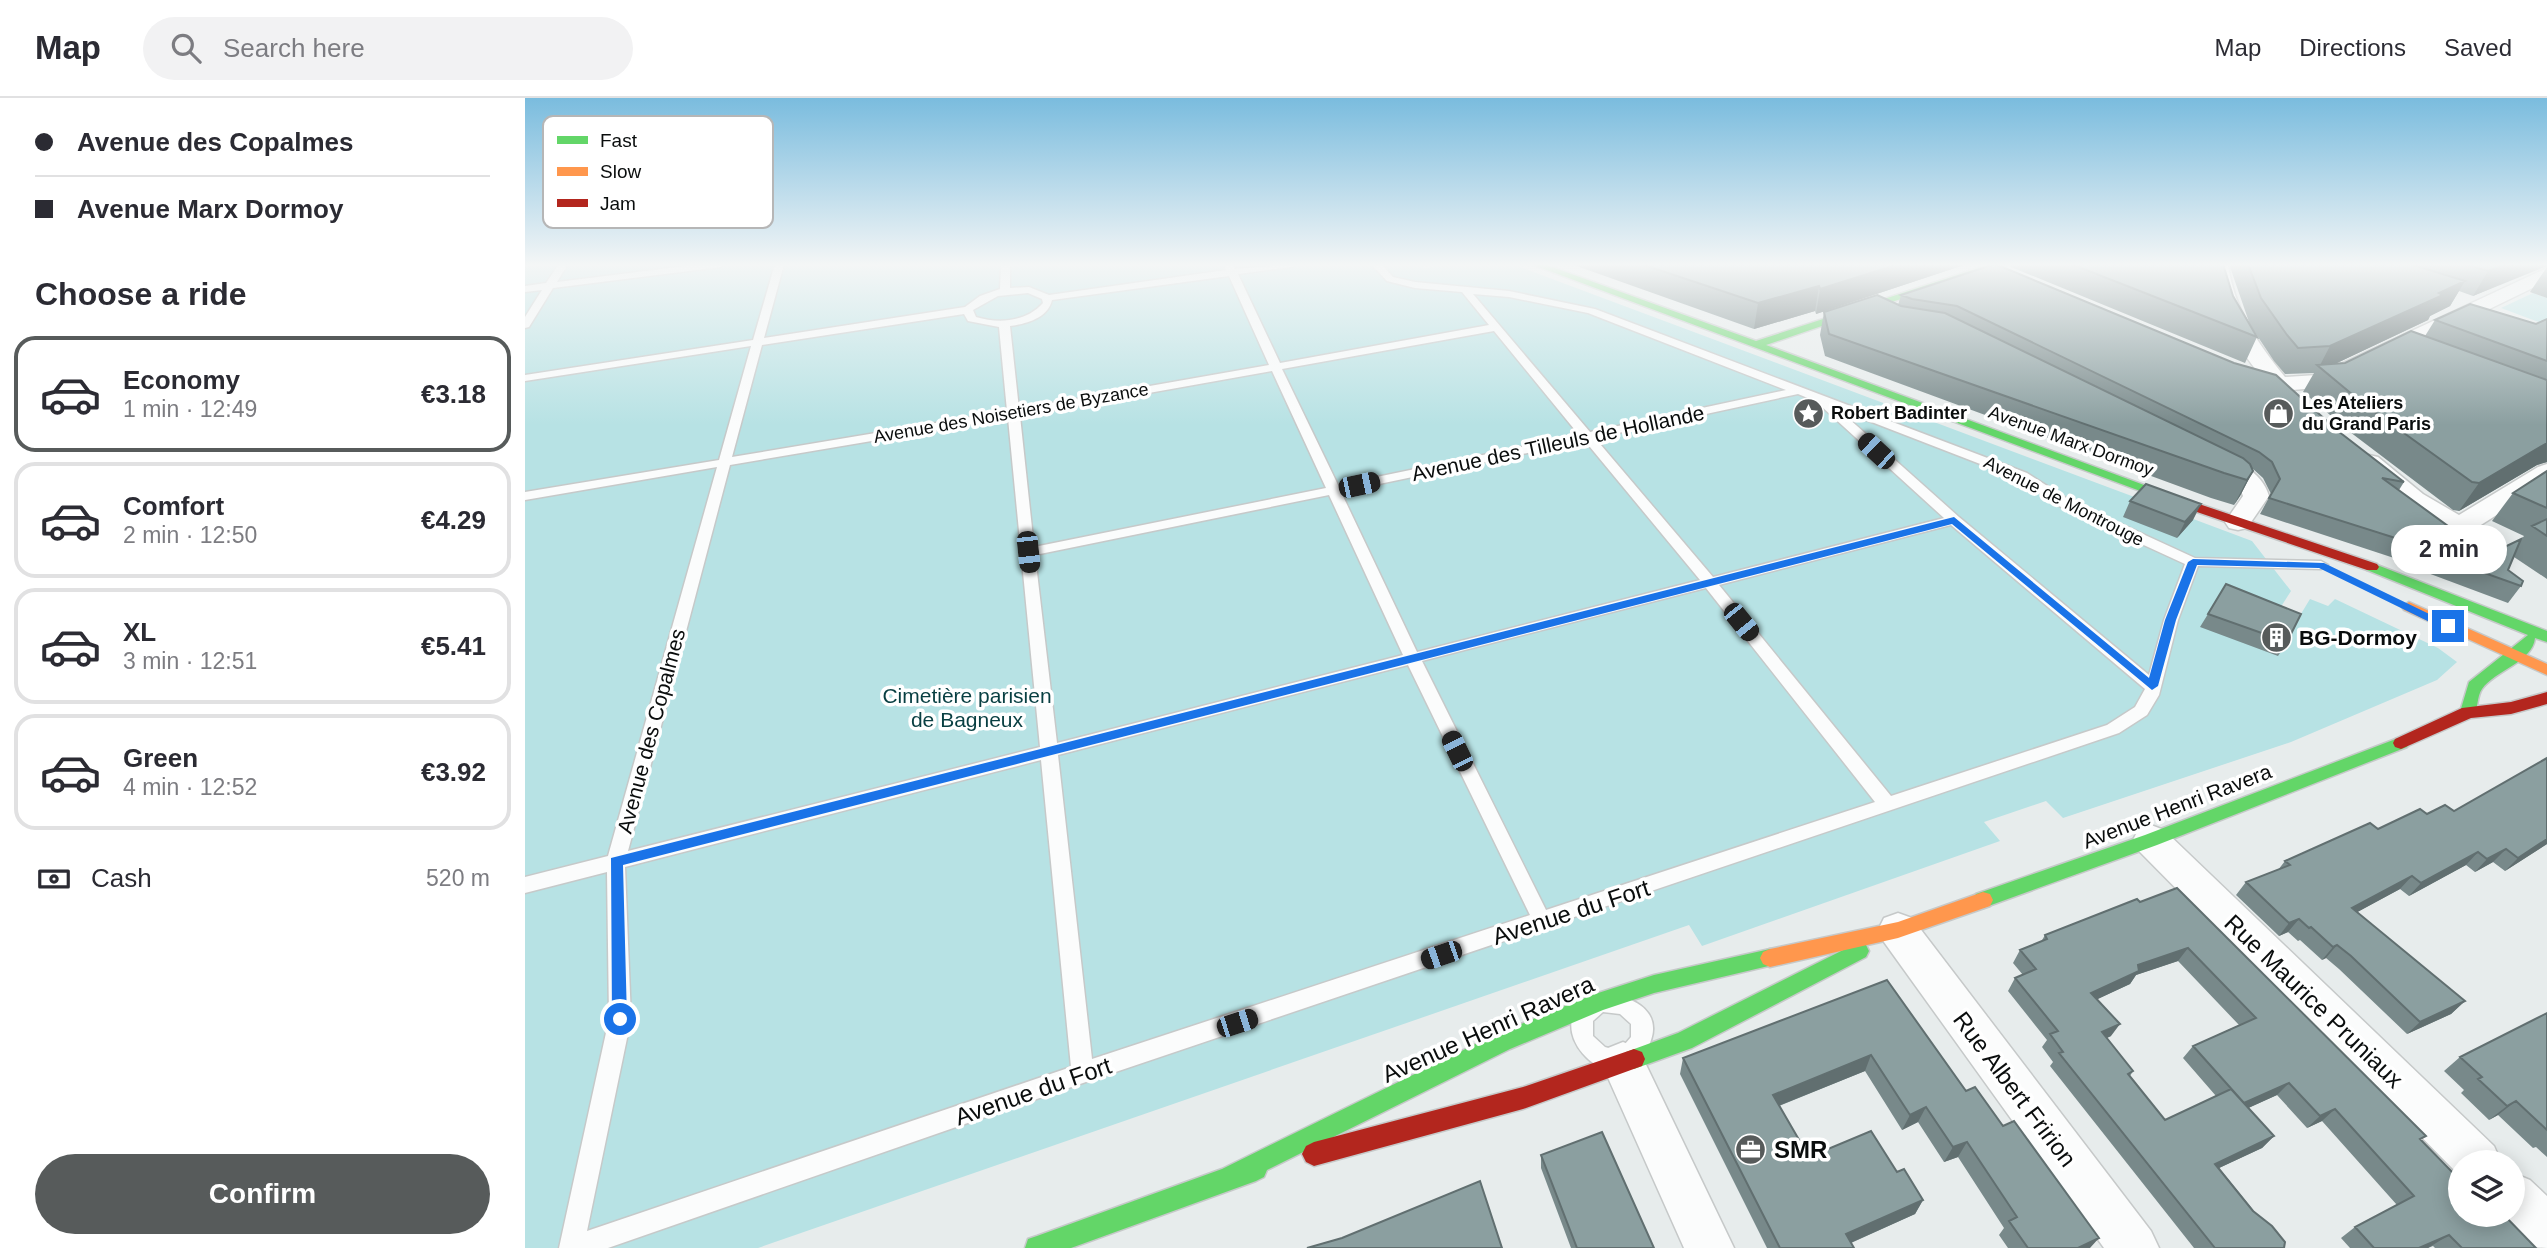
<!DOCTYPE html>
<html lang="en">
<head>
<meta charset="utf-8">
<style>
  body { margin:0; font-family:Arial,sans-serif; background:#f2f2f3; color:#2b2b33; height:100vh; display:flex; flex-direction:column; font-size:26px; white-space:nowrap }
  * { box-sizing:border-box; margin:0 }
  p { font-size:23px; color:#7c7c81 }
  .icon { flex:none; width:38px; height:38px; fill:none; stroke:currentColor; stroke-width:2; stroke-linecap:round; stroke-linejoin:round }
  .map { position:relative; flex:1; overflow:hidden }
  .side { display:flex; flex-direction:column; background:#fff; width:525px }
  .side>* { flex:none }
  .top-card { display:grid; align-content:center; height:154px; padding:0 35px; background:#fff }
  .controls { position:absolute; left:1923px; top:1052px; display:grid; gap:14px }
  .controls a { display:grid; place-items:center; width:77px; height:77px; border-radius:50%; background:#fff; box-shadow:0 4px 18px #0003; font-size:35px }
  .end { position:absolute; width:32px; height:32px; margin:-16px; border:9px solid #1a73e8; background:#fff; box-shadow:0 0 0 4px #fff }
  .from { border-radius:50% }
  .bubble { position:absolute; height:49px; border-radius:24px; background:#fff; box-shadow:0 4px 18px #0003; font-size:23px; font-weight:600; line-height:49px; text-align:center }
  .car { position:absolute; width:21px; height:42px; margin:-21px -10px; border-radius:9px; box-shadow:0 0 5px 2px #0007; background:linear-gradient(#222 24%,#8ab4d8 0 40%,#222 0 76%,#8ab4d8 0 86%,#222 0) }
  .top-card b { display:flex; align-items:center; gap:24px; height:66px; font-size:26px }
  .top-card b+b { border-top:2px solid #e1e1e2 }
  .top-card i { width:18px; height:18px; background:#2b2b33 }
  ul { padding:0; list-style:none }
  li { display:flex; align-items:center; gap:21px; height:116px; margin:0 14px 10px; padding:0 21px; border:4px solid #e1e1e2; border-radius:21px }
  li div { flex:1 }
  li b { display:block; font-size:26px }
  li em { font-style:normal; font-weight:600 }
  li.on { border-color:#575b5b }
  li>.icon { width:63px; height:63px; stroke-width:1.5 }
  h2 { padding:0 35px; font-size:32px; line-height:84px }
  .pay { display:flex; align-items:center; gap:18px; height:77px; padding:0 35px; font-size:26px }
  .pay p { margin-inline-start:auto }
  .primary-button { display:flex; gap:14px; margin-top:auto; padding:14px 35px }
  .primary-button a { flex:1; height:80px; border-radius:42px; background:#575b5b; color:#fff; font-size:28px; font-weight:600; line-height:80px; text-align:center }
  header { display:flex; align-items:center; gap:42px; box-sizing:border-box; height:98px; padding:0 35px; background:#fff; border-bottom:2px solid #e1e1e2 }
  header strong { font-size:33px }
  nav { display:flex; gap:38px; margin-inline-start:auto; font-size:24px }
  .search { width:490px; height:63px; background:#f2f2f3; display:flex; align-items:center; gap:18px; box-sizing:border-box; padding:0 24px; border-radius:38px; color:#7c7c81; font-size:26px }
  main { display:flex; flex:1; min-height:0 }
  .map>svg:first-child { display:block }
  .green { fill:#b7e2e4 }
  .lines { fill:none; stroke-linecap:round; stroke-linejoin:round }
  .lane-casing { stroke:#c6c9c9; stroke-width:3 }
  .street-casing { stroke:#c6c9c9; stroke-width:3 }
  .fast-casing { stroke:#c6c9c9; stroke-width:3 }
  .slow-casing { stroke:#c6c9c9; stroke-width:3 }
  .jam-casing { stroke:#c6c9c9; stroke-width:3 }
  .lane { fill:#fbfcfc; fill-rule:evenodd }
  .street { fill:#fbfcfc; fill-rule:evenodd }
  .fast { fill:#63d668; fill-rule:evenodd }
  .slow { fill:#ff974d; fill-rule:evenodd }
  .jam { fill:#b3261e; fill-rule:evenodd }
  .wall { fill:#78898a; fill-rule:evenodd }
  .shaded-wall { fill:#616f70 }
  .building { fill:#8b9fa0; stroke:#616f70; stroke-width:2 }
  .route { fill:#1a73e8 }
  .labels { text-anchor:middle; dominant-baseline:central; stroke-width:7; stroke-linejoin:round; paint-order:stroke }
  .far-poi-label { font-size:18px; font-weight:bold; fill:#0a0d0d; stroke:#fff; text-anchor:start }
  .far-street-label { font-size:18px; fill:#0a0d0d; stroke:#fff }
  .street-label { font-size:21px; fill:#0a0d0d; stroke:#fff }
  .poi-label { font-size:21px; font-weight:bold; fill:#0a0d0d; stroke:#fff; text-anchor:start }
  .park-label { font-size:21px; fill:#083f42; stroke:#fff }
  .near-street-label { font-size:24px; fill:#0a0d0d; stroke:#fff }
  .near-poi-label { font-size:24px; font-weight:bold; fill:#0a0d0d; stroke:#fff; text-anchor:start }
  .key { fill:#fff; stroke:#b6b6b6; stroke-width:2 }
  .key-label { font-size:19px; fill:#0a0d0d }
</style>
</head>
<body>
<header>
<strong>Map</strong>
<div class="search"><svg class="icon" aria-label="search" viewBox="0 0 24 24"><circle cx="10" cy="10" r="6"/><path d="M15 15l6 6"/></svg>Search here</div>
<nav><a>Map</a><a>Directions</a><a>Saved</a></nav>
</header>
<main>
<section class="side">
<div class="top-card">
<b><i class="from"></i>Avenue des Copalmes</b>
<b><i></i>Avenue Marx Dormoy</b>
</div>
<h2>Choose a ride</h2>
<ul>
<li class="on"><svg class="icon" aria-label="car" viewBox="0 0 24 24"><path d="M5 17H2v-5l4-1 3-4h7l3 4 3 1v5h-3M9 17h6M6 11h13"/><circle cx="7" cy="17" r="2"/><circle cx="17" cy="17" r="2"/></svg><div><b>Economy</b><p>1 min · 12:49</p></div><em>€3.18</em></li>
<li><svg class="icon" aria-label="car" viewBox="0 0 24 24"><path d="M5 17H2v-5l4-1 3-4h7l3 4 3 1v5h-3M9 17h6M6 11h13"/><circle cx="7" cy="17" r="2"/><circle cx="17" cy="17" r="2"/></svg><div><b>Comfort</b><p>2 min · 12:50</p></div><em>€4.29</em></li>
<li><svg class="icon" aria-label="car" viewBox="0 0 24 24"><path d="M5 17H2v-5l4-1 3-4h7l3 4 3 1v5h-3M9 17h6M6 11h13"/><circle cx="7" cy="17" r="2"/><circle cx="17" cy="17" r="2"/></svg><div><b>XL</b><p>3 min · 12:51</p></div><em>€5.41</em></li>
<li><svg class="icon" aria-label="car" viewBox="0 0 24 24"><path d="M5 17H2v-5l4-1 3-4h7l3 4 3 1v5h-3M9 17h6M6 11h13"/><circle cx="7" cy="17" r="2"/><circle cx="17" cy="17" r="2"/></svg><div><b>Green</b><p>4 min · 12:52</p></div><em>€3.92</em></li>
</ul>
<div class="pay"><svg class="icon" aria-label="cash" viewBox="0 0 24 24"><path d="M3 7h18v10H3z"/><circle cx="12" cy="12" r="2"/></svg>Cash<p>520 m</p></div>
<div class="primary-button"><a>Confirm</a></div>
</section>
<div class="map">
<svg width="2022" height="1150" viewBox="0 0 2022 1150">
  <rect width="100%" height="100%" fill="#e7ecec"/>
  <path class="green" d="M0 166H892L899 170 933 166H987L1727 443 1766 493 1748 521 1768 529 1785 501 1803 508 1810 501 1913 550 1932 564 1912 582 1766 644 1538 720 1521 703 1459 724 1475 743 1177 848 1164 827 233 1150H0Z
    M2008 195 2022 200V227L1976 210Z"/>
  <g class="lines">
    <defs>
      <path id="lane" d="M34 166H43L32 184 177 166H201L196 169 28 190 4 229 0 230V219L17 192 0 194V188L21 185Z
        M250 166H259L239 240 440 209 455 198 475 191 476 166H485V190L504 189 524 197 701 172 699 166H707L710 171 771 166 767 169 713 176 755 265 964 227 937 194 890 190 862 183 846 166H856L868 179 890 184 984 193 1070 211 1502 375 1546 403 1670 460 1796 463 1803 467 1796 471 1673 468 1653 522 1634 597 1622 617 1594 635 558 985 83 1150H34L84 921 82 774 0 795V779L83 758 192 369 0 402V394L194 362 226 248 0 283V277L228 242ZM704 178 744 267 494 311 485 228C501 226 523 220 527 202ZM503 195 517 201 518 205C501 224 474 226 451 219L448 212 473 198ZM948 196 984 199 1063 215 1261 292 1065 334ZM439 216 443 223 474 229 482 313 207 359 237 247ZM969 233 1054 337 813 387 757 271ZM747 273 801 390 509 449 495 318ZM1273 296 1295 305 1296 308 1419 420 1188 479 1070 340ZM1313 311 1494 381 1536 409 1660 466 1639 522 1624 577 1434 419ZM483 320 515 649 103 753 205 367ZM1060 343 1175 482 892 554 816 394ZM804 397 878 557 532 645 510 457ZM1426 427 1620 591 1610 609 1582 627 1366 698 1194 487ZM1181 490 1350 704 1021 812 897 563ZM883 567 1005 817 567 961 533 657ZM516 662 546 969 62 1133 106 921 100 769Z
        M1074 895C1110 897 1144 915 1120 955 1087 1011 1003 921 1074 895ZM1078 914 1095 916 1106 926V939L1094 953 1080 949 1068 938V923Z"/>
      <path id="street" d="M1685 166H1703C1709 212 1732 244 1760 279L1792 277 2022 170V183L1804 289 1767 292 1757 297 1713 281 1710 276 1713 271 1721 269 1731 272C1707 240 1686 207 1685 166Z
        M1686 355C1709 360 1737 373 1744 398L1722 430 1713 432 1704 430 1700 424 1718 398C1712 376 1685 378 1674 362L1677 357Z
        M1844 357 1853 359 1898 396 1934 417 2013 369 2022 366V385L1948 432C1915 440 1849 390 1832 364L1835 359Z
        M1626 727 1639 732 1969 1048 1976 1064H1936V1079L1613 752 1608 742 1613 732Z
        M1373 815 1387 820 1626 1133 1634 1150H1579L1359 844 1353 832 1359 820Z
        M1098 944 1113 950 1209 1150H1159L1076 964 1083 950Z
        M1988 1075 2005 1082 2022 1098V1150L2005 1149 1972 1116H1988Z"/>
      <path id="fast" d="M1006 166H1019L1231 243 1466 166H1478L1241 247 1681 410 1674 414 1669 413Z
        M1847 465 2022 533V544L2010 540C2008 564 1969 573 1957 591 1952 598 1953 610 1949 618H1937L1935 614 1944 584 2003 537 1842 472 1840 469Z
        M1876 639 1882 641 1884 645 1882 649 1632 747 1458 810 1451 808 1448 802 1451 796 1620 737Z
        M1334 844 1341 847 1344 853 1341 859 1167 950 1109 971 1101 968 1098 961 1101 954 1153 935Z
        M1245 851 1252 854 1255 860 1252 866 1129 895 1078 912 985 951 742 1072 739 1079 731 1083 546 1150H500L503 1141 512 1138 697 1071 969 937 1067 897 1129 877Z"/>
      <path id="slow" d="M1884 504 2022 566V577L1879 512 1877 509Z
        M1458 794 1465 796 1468 802 1465 808 1373 840 1245 869 1238 866 1235 860 1238 854 1245 851 1373 824Z"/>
      <path id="jam" d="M1674 406 1852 466 1854 469 1852 472H1842L1669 413V407Z
        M2022 594V606L1986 616 1946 620 1876 651 1870 649 1868 645 1870 641 1937 610 1986 604Z
        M1109 951 1117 954 1120 961 1117 968 998 1011 789 1068 781 1064 777 1056 781 1048 789 1044 998 989Z"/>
    </defs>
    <use href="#lane" class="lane-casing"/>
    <use href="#street" class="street-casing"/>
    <use href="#fast" class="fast-casing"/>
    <use href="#slow" class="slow-casing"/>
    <use href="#jam" class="jam-casing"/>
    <use href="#lane" class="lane"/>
    <use href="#street" class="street"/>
    <use href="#fast" class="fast"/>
    <use href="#slow" class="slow"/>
    <use href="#jam" class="jam"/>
  </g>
  <path class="wall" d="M1046 166H1442L1291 216 1290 213 1229 231Z
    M1470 166 1813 333 1879 384 1874 392 1963 457 1995 443 1999 438 1967 423 1988 395 2022 373V481L1989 459 1983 472 1996 488 1983 505 1868 462 1869 460 1735 416 1746 396 1738 380 1727 370 1728 373 1715 398 1709 407 1686 400 1300 258 1295 237 1299 214 1373 207 1376 197Z
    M1486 166H1698L1708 198 1724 224 1704 166H2022L1948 198 1934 193 1925 208 1905 218 1903 222 1810 266 1820 265 1900 238 1910 222 2011 226 2022 221V364L2012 367 1934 413 1928 412 1825 334 1778 294 1789 275 1760 276 1749 263 1727 230 1732 239 1720 265 1486 169Z
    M2022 169V200L2005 194Z
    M1605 403 1668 422 1652 440 1598 419Z
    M1683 516 1762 544 1753 558 1675 529Z
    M1929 713 2022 746 1980 773 1968 764 1950 774 1941 767 1884 798 1875 791 1832 814 1940 903 1926 916 1882 936 1814 871 1801 860 1797 862 1775 842 1773 843 1763 834 1754 838 1711 797 1721 784 1753 772 1760 763 1902 716Z
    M1612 801 1896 1042 1931 1078 2011 1150H1910L1908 1148 1903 1150H1825L1816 1140 1830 1129 1872 1107 1797 1023 1782 1030 1752 997 1723 1010 1749 1038 1737 1050 1694 1070 1759 1150H1669L1525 968 1528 964 1517 949 1522 942 1483 893 1490 880 1498 877 1488 865 1495 852 1516 844 1520 837ZM1653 863 1714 927 1668 948 1658 960 1691 998 1640 1022 1605 978 1608 973 1582 940 1586 938 1572 901 1605 886 1611 877Z
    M1362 882 1441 993 1565 1150H1483L1474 1137 1479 1130 1433 1059 1419 1064 1393 1024 1377 1032 1340 973 1254 1008 1284 1059 1372 1074 1398 1102 1390 1116 1326 1145 1329 1150H1242L1155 976 1158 960Z
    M2022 915V1059L2011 1049 2008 1050 1973 1017 1964 1022 1936 995 1939 992 1919 973 1935 959Z
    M1016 1057 1129 1150H1046L1016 1070Z"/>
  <path class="shaded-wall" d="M1374 166H1442L1291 216 1295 191Z
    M1982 166H2022V168L1948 198 1963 173Z
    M1940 183 1925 208 1905 218 1903 222 1797 272 1794 269 1805 248Z
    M1294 188 1290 213 1229 231 1233 205Z
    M2022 345V364L2012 367 1934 413 1954 385Z
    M1728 373 1715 398 1709 407 1722 382Z
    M1676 406 1668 422 1652 440 1660 424Z
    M2022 741V746L1980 773 1993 760Z
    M1981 751 1968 764 1950 774 1962 761Z
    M1953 754 1941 767 1884 798 1896 785Z
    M1887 778 1875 791 1816 823 1827 810Z
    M1774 821 1763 834 1754 838 1764 825Z
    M1812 847 1801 860 1797 862 1808 849Z
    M1663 850 1653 863 1611 877 1605 886 1558 908 1566 895 1613 867Z
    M1940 903 1926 916 1882 936 1895 924Z
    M1595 926 1586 938 1568 946 1577 934Z
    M1346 957 1340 973 1243 1012 1248 997Z
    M1764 985 1752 997 1708 1017 1719 1005Z
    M1991 1003 1973 1017 1964 1022 1982 1008Z
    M1401 1009 1393 1024 1377 1032 1385 1017Z
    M1810 1011 1797 1023 1782 1030 1795 1018Z
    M1749 1038 1737 1050 1679 1077 1690 1066Z
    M1442 1044 1433 1059 1419 1064 1428 1049Z
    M1398 1102 1390 1116 1314 1150 1321 1136Z
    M1924 1137 1903 1150H1894Z
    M1574 1140 1565 1150H1553Z"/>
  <path class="building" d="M1116 166H1374L1295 191 1294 188 1233 205Z
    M1470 166 1709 265 1751 277 1813 333 1879 384 1857 380 1963 457 1996 441 1983 472 1998 483 1996 488 1878 446 1880 443 1744 400 1755 381 1747 364 1734 354 1432 208 1387 201 1376 197Z
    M1546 166H1698L1708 198 1732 239Z
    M1723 166H1885L1940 183 1914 195 1918 197 1805 248 1773 250 1762 237 1736 200Z
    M1939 166H1982L1963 173Z
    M1352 197 1376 208 1420 215 1718 360 1725 366 1728 373 1722 382 1699 375 1304 236 1299 214Z
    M1945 206 2011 226 2022 221V263L1910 222Z
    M1886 233 2022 282V345L1954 385 1947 384 1840 307 1792 267 1820 265Z
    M2022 373V410L1988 395Z
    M1621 386 1676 406 1660 424 1605 403Z
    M2022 421V438L2007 428Z
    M1701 486 1776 516 1762 544 1683 516Z
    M2022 660V741L1993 760 1981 751 1962 761 1953 754 1896 785 1887 778 1827 810 1940 903 1895 924 1826 858 1812 847 1808 849 1786 829 1784 830 1774 821 1764 825 1721 784 1765 767 1760 763 1845 725 1853 731 1895 711 1902 716 1920 707 1929 713Z
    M1652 790 1901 1038 1895 1041 1931 1078 1936 1075V1116H1978L2011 1150H1937L1924 1137 1894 1150H1849L1830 1129 1889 1098 1810 1011 1795 1018 1764 985 1719 1005 1668 948 1731 920 1663 850 1613 867 1614 873 1566 895 1595 926 1577 934 1608 973 1603 976 1640 1022 1706 991 1749 1038 1690 1066 1728 1113 1747 1128 1760 1144 1759 1150H1690L1534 955 1538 954 1525 936 1533 933 1490 880 1511 871 1495 852 1522 841 1520 837 1612 801 1615 804Z
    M1362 882 1441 993 1450 989 1478 1028 1489 1023 1574 1140 1553 1150H1503L1484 1123 1492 1119 1442 1044 1428 1049 1401 1009 1385 1017 1346 957 1248 997 1284 1059 1346 1033 1372 1074 1379 1071 1398 1102 1321 1136 1329 1150H1255L1158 960Z
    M2022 915V1032L1991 1003 1982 1008 1953 981 1957 979 1935 959Z
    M1077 1034 1129 1150H1052L1016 1057Z
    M955 1083 977 1150H782L817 1140Z"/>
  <linearGradient id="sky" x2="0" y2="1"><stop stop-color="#7abcde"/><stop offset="0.51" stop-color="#f4f6f6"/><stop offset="1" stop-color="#f4f6f6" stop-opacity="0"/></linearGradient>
  <rect width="2022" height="327" fill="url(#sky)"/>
  <path class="route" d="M1429 419 1624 580 1640 522 1663 464 1668 461 1799 465 1929 528 1919 531 1794 470 1672 467 1651 522 1633 588 1627 592 1427 426 98 767 102 921 100 926 95 928 89 926 87 921 86 760Z"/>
  <defs>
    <symbol id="sight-disc" viewBox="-11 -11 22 22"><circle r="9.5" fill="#575b5b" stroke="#fff"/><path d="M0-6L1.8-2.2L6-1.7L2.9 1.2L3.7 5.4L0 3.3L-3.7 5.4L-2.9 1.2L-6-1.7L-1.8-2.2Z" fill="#fff"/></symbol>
    <symbol id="shop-disc" viewBox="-11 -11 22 22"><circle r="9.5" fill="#575b5b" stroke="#fff"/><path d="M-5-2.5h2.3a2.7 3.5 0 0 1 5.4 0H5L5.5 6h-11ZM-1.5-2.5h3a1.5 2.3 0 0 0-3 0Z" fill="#fff"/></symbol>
    <symbol id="building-disc" viewBox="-11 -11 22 22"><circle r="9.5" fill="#575b5b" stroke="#fff"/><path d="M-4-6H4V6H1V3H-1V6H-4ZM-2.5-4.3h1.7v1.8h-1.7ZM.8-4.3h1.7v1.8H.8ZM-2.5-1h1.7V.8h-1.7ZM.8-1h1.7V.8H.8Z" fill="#fff"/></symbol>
    <symbol id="office-disc" viewBox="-11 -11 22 22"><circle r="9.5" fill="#575b5b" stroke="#fff"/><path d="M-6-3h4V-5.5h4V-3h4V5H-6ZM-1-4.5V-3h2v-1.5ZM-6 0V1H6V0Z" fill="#fff"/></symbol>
  </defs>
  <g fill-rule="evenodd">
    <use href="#sight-disc" x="1266" y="298" width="35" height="35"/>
    <use href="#shop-disc" x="1736" y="298" width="35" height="35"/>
    <use href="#building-disc" x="1734" y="522" width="35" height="35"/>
    <use href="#office-disc" x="1208" y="1034" width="35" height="35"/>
  </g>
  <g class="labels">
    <g class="far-poi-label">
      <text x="1777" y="305">Les Ateliers<tspan x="1777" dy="21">du Grand Paris</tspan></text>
      <text x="1306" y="315">Robert Badinter</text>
    </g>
    <g class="far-street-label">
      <text transform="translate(486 315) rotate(-10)">Avenue des Noisetiers de Byzance</text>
      <text transform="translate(1546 343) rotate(20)">Avenue Marx Dormoy</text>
      <text transform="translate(1539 403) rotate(27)">Avenue de Montrouge</text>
    </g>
    <g class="street-label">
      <text transform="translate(1033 345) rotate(-12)">Avenue des Tilleuls de Hollande</text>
      <text transform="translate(126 633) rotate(-75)">Avenue des Copalmes</text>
      <text transform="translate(1652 708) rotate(-21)">Avenue Henri Ravera</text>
    </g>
    <g class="poi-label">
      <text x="1774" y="539">BG-Dormoy</text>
    </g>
    <g class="park-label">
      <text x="442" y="597">Cimetière parisien<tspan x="442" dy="24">de Bagneux</tspan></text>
    </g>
    <g class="near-street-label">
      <text transform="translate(1046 814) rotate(-18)">Avenue du Fort</text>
      <text transform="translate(1789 903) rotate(44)">Rue Maurice Pruniaux</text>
      <text transform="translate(963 931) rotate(-24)">Avenue Henri Ravera</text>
      <text transform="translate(1490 991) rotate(53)">Rue Albert Fririon</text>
      <text transform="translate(508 993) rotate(-19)">Avenue du Fort</text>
    </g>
    <g class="near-poi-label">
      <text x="1249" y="1051">SMR</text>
    </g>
  </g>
  <rect x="18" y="18" width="230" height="112" rx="10" class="key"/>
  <rect x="32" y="38" width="31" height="8" fill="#63d668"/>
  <rect x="32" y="69" width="31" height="9" fill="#ff974d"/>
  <rect x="32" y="101" width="31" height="8" fill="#b3261e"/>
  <g class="key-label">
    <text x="75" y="49">Fast</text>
    <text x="75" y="80">Slow</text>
    <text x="75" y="112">Jam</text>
  </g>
</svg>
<div class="controls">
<a><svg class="icon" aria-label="layers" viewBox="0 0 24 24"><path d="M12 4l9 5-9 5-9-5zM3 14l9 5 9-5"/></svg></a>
</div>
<i class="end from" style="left:95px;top:921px"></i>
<i class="end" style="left:1923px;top:528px"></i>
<div class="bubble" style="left:1866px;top:427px;width:116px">2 min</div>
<i class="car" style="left:1351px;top:353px;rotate:313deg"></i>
<i class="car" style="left:834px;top:387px;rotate:78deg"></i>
<i class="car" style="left:503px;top:454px;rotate:174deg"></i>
<i class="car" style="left:1216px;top:524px;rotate:141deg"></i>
<i class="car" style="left:932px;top:653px;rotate:334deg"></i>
<i class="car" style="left:916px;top:857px;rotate:251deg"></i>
<i class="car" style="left:712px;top:925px;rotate:72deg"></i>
</div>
</main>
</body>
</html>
